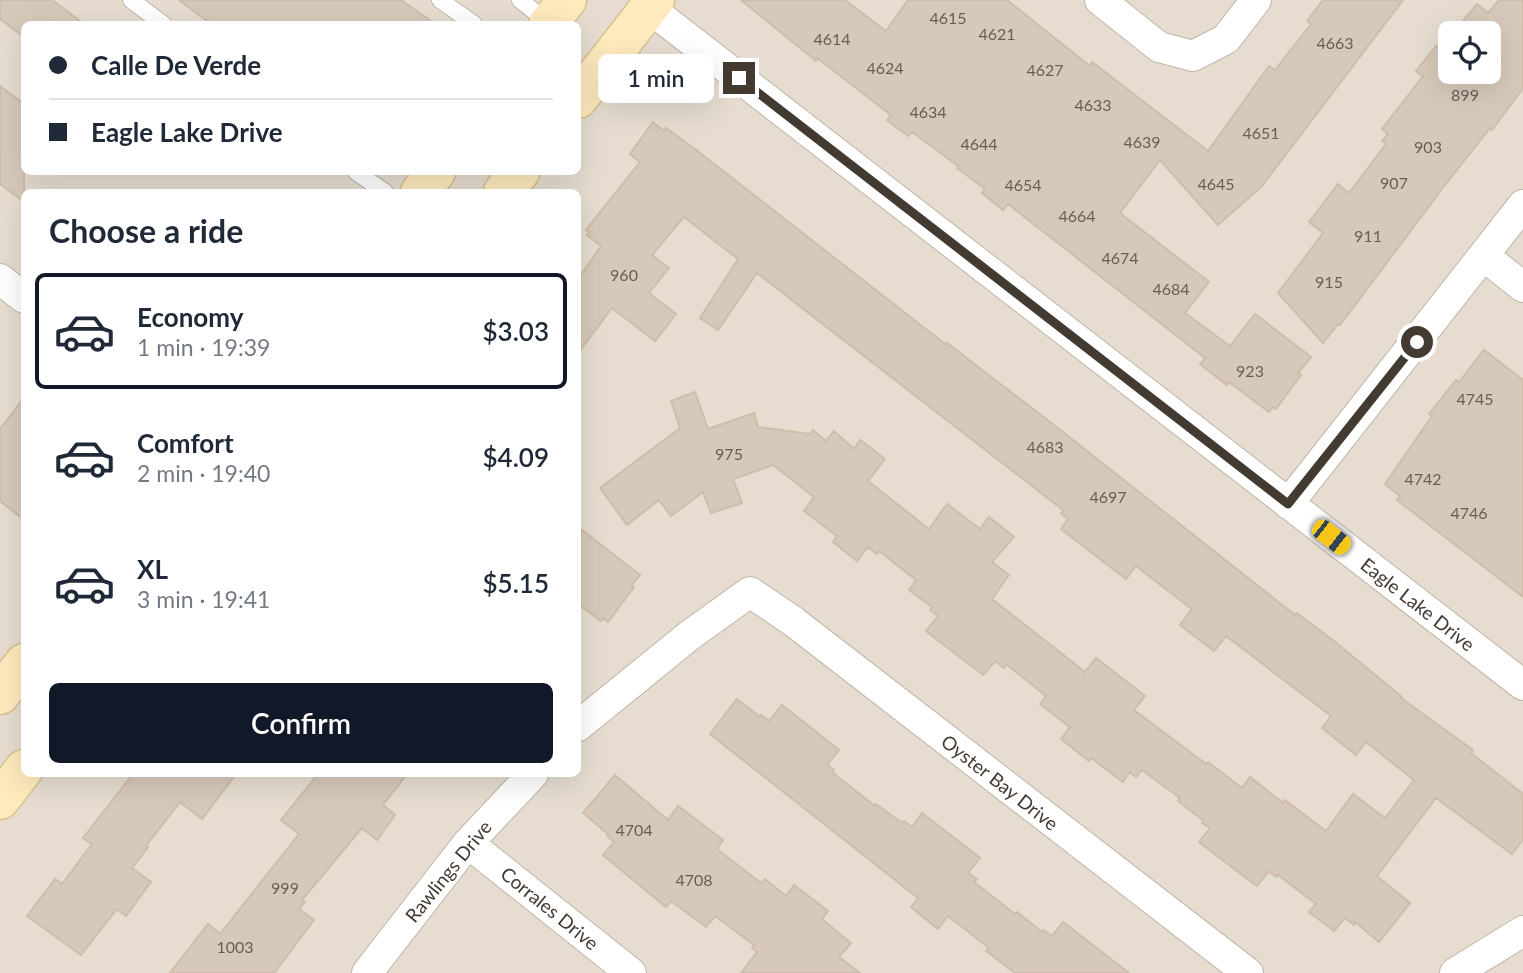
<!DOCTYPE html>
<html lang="en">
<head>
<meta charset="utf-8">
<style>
  body { margin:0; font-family:Lato,sans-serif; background:#f2f2f3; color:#1f2937; height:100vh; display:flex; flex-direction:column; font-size:26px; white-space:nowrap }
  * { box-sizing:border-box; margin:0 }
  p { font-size:23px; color:#747a83 }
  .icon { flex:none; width:38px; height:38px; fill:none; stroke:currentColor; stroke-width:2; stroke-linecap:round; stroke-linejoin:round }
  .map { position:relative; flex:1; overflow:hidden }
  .drawer { position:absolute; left:21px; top:189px; width:560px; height:588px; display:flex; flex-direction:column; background:#fff; border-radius:10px; box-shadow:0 7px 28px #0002 }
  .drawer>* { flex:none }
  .guide { position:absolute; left:21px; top:21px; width:560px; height:154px; border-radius:10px; box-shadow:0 7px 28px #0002; display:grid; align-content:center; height:154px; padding:0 28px; background:#fff }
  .tools { position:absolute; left:1438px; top:21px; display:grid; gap:14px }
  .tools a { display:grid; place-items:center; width:63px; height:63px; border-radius:10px; background:#fff; box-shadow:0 7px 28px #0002; font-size:35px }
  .end { position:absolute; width:32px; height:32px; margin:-16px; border:9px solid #433b32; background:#fff; box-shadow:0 0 0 4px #fff }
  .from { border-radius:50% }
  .bubble { position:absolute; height:49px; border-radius:10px; background:#fff; box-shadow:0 7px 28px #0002; font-size:23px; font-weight:600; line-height:49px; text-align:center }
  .car { position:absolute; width:21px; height:42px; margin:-21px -10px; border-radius:9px; box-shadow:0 0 5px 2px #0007; background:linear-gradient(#f5c518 24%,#345 0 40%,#f5c518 0 76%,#345 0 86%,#f5c518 0) }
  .guide b { display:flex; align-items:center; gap:24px; height:66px; font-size:26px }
  .guide b+b { border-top:2px solid #e0e1e3 }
  .guide i { width:18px; height:18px; background:#1f2937 }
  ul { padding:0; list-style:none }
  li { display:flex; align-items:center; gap:21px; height:116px; margin:0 14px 10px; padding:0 14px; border:4px solid transparent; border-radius:10px }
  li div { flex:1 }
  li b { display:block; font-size:26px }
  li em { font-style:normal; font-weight:600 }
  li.active { border-color:#111827 }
  li>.icon { width:63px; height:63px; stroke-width:1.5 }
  h2 { padding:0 28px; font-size:32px; line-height:84px }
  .button { display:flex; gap:14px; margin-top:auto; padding:14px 28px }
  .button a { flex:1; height:80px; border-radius:10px; background:#111827; color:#fff; font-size:28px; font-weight:600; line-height:80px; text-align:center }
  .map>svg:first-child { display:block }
  .residential { fill:#e6ddd0; fill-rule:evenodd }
  .building { fill:#d7c9ba; stroke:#cebdaa; stroke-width:2 }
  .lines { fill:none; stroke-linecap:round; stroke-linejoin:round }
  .lane-casing { stroke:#c0b5a7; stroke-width:18 }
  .street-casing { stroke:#c0b5a7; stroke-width:32 }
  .secondary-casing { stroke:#d7bf91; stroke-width:41 }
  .lane { stroke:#fff; stroke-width:16 }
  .street { stroke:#fff; stroke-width:30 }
  .secondary { stroke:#ffeabe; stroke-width:38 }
  .route { stroke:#433b32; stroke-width:9 }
  .labels { text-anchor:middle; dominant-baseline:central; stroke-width:6; stroke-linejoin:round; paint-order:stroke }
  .number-label { font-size:16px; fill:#685e54 }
  .street-label { font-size:19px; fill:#433b32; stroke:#fff }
</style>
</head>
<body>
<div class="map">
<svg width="1523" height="973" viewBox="0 0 1523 973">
  <rect width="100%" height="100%" fill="#f2ece2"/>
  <path class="residential" d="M0 0H1523V973H0ZM24 24H578V172H24ZM1451 33H1489V72H1451ZM24 192H578V774H24Z"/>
  <path class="building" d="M0 0H52L84 24H24V37L0 19Z
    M179 0H401L435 24H211Z
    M741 0H845L886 31 908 0H1007L1090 66 1092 62 1208 151 1269 66 1275 70 1311 24 1307 21 1323 0H1403L1262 186 1218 225 1160 160 1120 213 1209 282 1185 313 1230 346 1255 314 1311 357 1298 373 1301 375 1276 409 1273 407 1269 412 1229 382 1227 385 1200 364 1205 358 1008 204 1003 210 982 193 985 189 957 168 958 166 912 132 908 136 887 120 891 115 817 58 816 61Z
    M1499 0H1523V88L1492 130 1490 128 1442 189 1340 325 1338 324 1323 343 1278 293 1323 233 1309 222 1338 184 1349 193 1386 144 1382 141 1388 134 1382 129 1423 76 1416 71 1436 46 1440 50 1451 36V72H1489V33H1453L1477 4 1488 13Z
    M0 86 24 104V202L0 184Z
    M653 122 664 131 666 128 695 149 945 344 947 343 1054 425 1295 615 1297 613 1334 641 1402 697 1401 698 1473 750 1471 753 1523 794V839L1512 854 1436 798 1377 876 1410 903 1379 942 1355 922 1354 925 1345 918 1334 931 1309 912 1316 904 1278 875 1276 877 1269 871 1257 886 1199 842 1210 828 1202 823 1204 821 1178 801 1180 798 1142 770 1136 777 1130 772 1123 782 1091 758 1089 761 1061 739 1070 727 1040 704 1046 696 1006 664 1004 668 995 661 983 675 926 631 938 616 930 610 932 607 909 590 916 580 879 551 877 554 868 547 857 561 833 542 837 536 804 511 814 497 773 465 733 479 742 503 711 513 703 492 671 516 659 500 627 525 600 488 680 428 671 401 695 392 708 429 754 413 758 427 810 434 813 430 826 441 834 431 854 449 860 440 885 459 868 481 929 529 947 504 980 529 989 517 1014 537 992 562 1009 575 992 599 1085 672 1096 658 1145 696 1134 710 1206 764 1208 762 1242 788 1250 777 1283 803 1285 800 1326 831 1353 794 1385 818 1414 780 1366 742 1356 755 1322 728 1331 716 1226 636 1214 651 1180 625 1192 609 1189 607 1136 566 1126 579 1061 529 1068 519 1061 513 1063 510 757 273 718 330 700 318 738 259 684 217 652 255 669 268 649 293 676 314 655 341 612 308 578 353V279L601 246 587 235 589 232 586 230 640 162 630 154Z
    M1484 350 1523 380V597L1397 500 1400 496 1385 484 1432 416 1429 414 1456 380 1459 382Z
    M24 398V520L0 501V429Z
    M578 527 640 575 632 585 634 587 608 622 603 618 601 621 578 604Z
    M737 699 760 717 761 715 769 721 782 705 839 750 827 765 834 770 833 773 875 806 876 804 902 823 904 821 912 827 922 813 980 858 968 873 977 879 974 882 1015 914 1017 912 1042 932 1044 930 1052 936 1063 922 1129 973H1015L986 951 989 948 948 916 938 929 911 907 918 898 710 734Z
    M133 774H236L202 819 180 802 146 846 148 847 132 868 151 882 126 916 117 909 81 955 27 916 55 879 62 884 92 844 83 838Z
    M318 774H407L383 805 395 815 377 840 362 828 302 900 305 902 299 909 314 920 274 973H170L208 924 220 934 299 834 281 820Z
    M615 775 668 820 678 806 723 840 717 849 761 883 765 879 786 896 794 885 828 911 822 919 851 943 839 957 860 973H741L757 952 752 948 754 945 715 916 706 927 671 901 666 907 603 855 614 842 607 836 609 835 583 813Z"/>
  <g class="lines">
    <defs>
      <path id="lane" d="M131 0 163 24
        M440 0 474 24
        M520 0 549 23
        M356 172 385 192"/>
      <path id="street" d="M1100 0 1159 47 1193 56 1226 39 1256 0
        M649 8 1523 685
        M1484 256 1523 287
        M0 279 24 298
        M1288 504 1523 205
        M578 726 690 635 750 592 794 622 1248 973
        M468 843 631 973
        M367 973 468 843 533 774
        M1455 973 1523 931"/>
      <path id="secondary" d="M548 24 567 0
        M578 99 655 0
        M420 192 436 172
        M503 192 520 172
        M0 695 24 663
        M0 800 24 769"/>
    </defs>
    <use href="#lane" class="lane-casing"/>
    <use href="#street" class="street-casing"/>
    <use href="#secondary" class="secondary-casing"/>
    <use href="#lane" class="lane"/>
    <use href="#street" class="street"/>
    <use href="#secondary" class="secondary"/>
  </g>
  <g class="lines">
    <path class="route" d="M739 78 1288 504 1417 342"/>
  </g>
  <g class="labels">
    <g class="number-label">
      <text x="948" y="17">4615</text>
      <text x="997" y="33">4621</text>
      <text x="832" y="38">4614</text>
      <text x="1335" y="42">4663</text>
      <text x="885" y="67">4624</text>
      <text x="1045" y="69">4627</text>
      <text x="1465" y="94">899</text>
      <text x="1093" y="104">4633</text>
      <text x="928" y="111">4634</text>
      <text x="1261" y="132">4651</text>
      <text x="1142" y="141">4639</text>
      <text x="979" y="143">4644</text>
      <text x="1428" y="146">903</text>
      <text x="1394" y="182">907</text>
      <text x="1216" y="183">4645</text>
      <text x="1023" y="184">4654</text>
      <text x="1077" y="215">4664</text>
      <text x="1368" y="235">911</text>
      <text x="1120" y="257">4674</text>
      <text x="624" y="274">960</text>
      <text x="1329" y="281">915</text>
      <text x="1171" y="288">4684</text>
      <text x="1250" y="370">923</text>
      <text x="1475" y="398">4745</text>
      <text x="1045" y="446">4683</text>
      <text x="729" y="453">975</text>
      <text x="1423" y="478">4742</text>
      <text x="1108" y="496">4697</text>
      <text x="1469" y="512">4746</text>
      <text x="634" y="829">4704</text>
      <text x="694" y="879">4708</text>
      <text x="285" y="887">999</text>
      <text x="235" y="946">1003</text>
    </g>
    <g class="street-label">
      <text transform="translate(1418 604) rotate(38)">Eagle Lake Drive</text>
      <text transform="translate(1000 782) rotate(38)">Oyster Bay Drive</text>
      <text transform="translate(448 871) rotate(-51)">Rawlings Drive</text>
      <text transform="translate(550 908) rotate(39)">Corrales Drive</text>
    </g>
  </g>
</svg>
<div class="tools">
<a><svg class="icon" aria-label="locate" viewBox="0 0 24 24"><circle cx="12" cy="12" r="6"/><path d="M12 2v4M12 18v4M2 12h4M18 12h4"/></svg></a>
</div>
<i class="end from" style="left:1417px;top:342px"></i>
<i class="end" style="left:739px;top:78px"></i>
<div class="bubble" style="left:598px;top:54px;width:116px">1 min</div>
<i class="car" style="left:1331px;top:537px;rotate:128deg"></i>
<div class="guide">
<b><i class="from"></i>Calle De Verde</b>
<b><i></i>Eagle Lake Drive</b>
</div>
<section class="drawer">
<h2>Choose a ride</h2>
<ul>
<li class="active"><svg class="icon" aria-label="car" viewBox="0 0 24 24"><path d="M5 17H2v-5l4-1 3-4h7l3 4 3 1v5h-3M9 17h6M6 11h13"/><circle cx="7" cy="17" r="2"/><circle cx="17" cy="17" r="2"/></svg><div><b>Economy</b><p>1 min · 19:39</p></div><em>$3.03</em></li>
<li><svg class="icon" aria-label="car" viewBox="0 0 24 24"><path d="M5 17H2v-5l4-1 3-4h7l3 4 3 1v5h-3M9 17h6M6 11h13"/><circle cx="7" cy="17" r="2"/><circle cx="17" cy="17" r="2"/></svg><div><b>Comfort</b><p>2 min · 19:40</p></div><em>$4.09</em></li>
<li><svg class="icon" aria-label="car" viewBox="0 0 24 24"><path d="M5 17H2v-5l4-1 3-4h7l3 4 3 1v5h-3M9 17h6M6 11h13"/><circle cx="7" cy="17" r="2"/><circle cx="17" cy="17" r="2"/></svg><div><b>XL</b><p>3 min · 19:41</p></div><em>$5.15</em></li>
</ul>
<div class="button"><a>Confirm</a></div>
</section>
</div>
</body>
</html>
